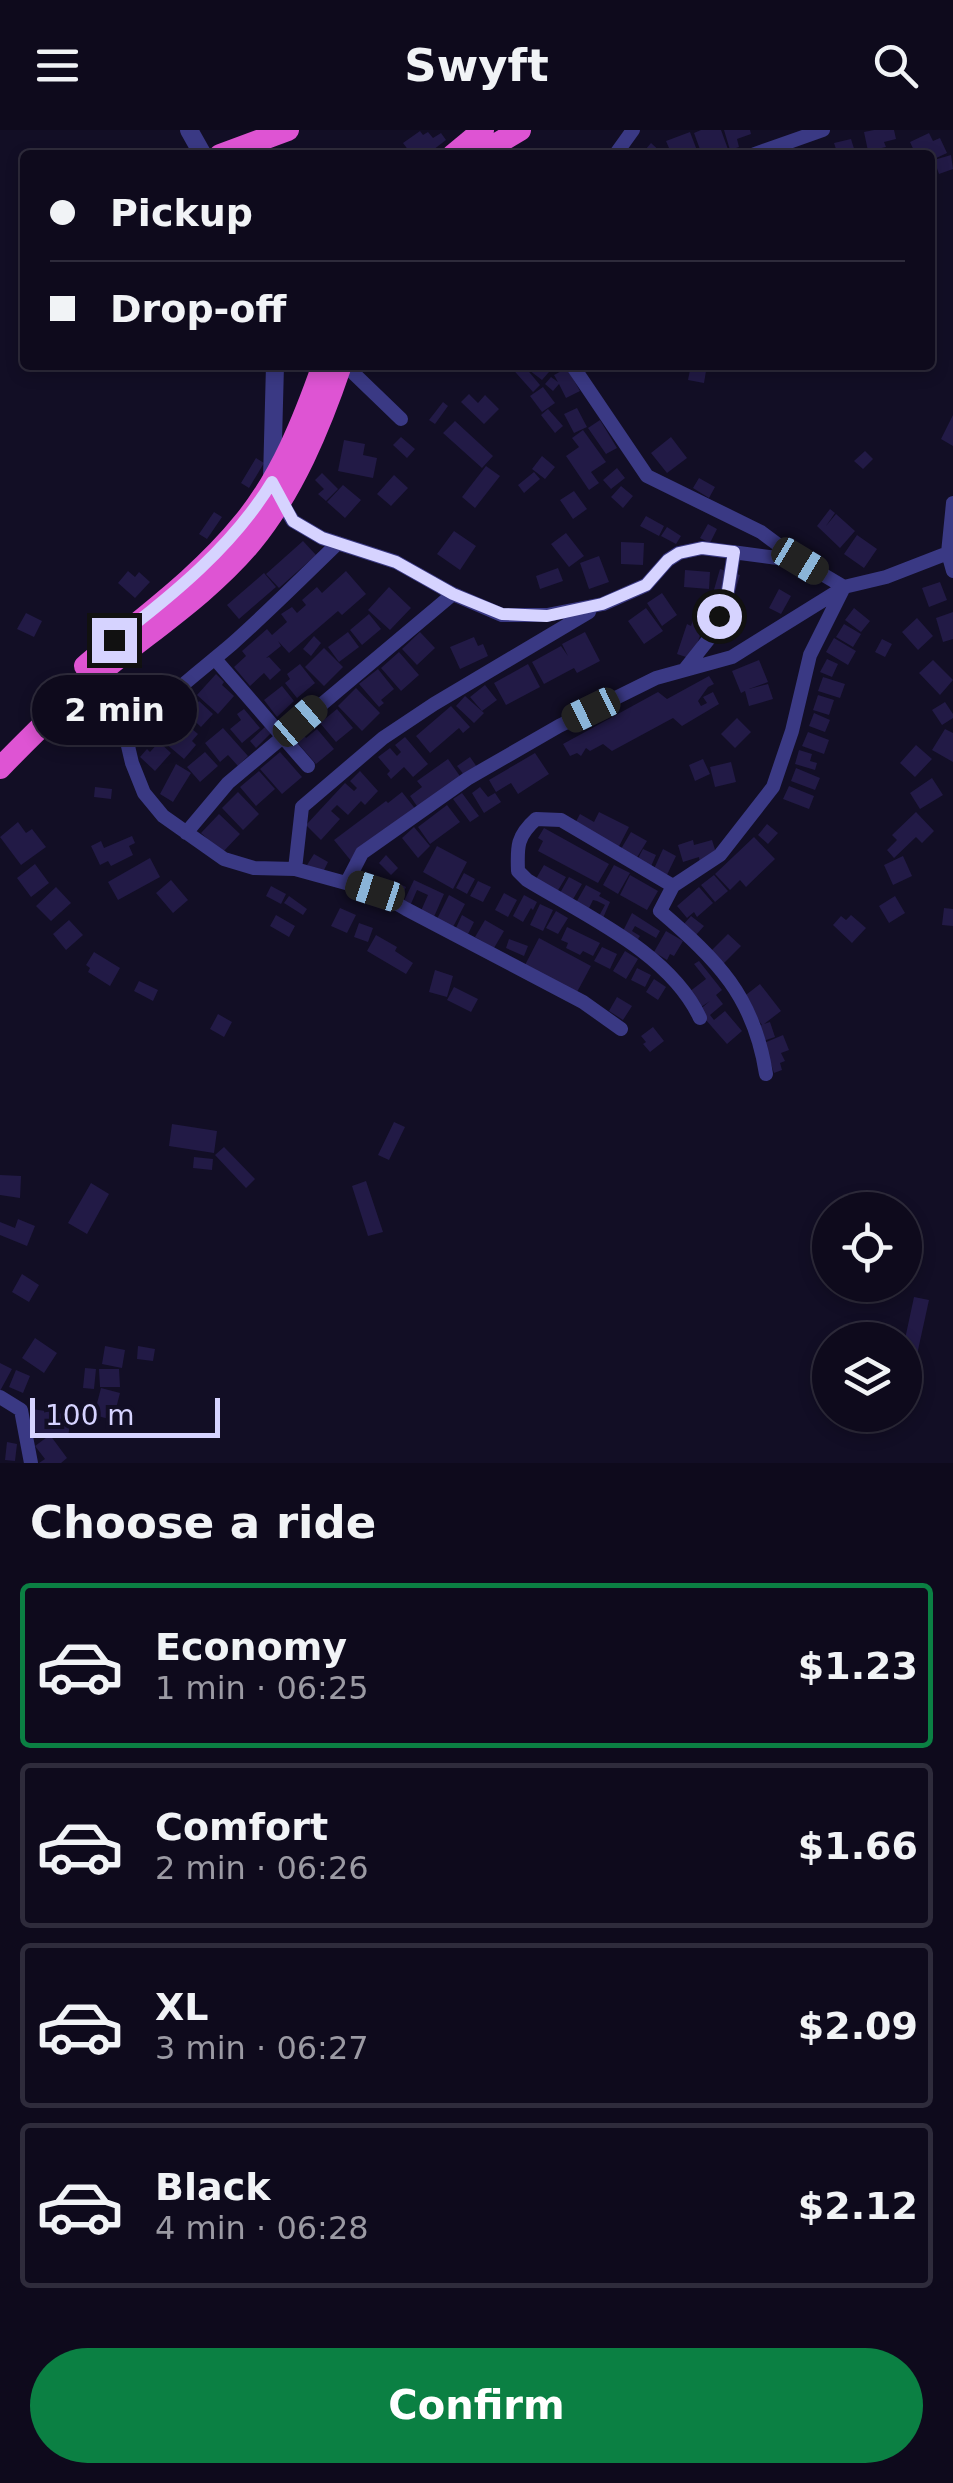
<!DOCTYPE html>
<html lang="en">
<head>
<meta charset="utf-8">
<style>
  body { margin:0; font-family:"DejaVu Sans",sans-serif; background:#171325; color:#f1f3f6; height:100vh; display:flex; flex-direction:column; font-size:38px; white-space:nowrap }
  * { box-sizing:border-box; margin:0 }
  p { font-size:32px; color:#9b9aa3 }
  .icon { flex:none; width:55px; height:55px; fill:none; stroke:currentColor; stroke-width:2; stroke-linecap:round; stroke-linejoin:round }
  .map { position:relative; height:1333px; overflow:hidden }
  .details { display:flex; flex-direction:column; background:#0e0a1c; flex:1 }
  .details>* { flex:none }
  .hud { position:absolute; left:20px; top:20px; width:915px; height:220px; border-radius:10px; box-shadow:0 5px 15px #0003,0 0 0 2px #2e2b3b; display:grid; align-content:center; height:220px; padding:0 30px; background:#0e0a1c }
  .fabs { position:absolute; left:812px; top:1062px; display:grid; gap:20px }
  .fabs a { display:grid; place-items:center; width:110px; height:110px; border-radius:50%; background:#0e0a1c; box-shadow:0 5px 15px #0003,0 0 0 2px #2e2b3b; font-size:50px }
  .scale { position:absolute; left:30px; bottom:25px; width:190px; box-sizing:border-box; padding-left:10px; border:5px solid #d6d3ff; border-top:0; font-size:28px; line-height:35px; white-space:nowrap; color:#d6d3ff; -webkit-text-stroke:8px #120e25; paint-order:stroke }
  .end { position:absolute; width:45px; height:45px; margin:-22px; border:12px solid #d6d3ff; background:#111; box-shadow:0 0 0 5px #111 }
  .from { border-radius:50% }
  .bubble { position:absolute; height:70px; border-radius:35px; background:#0e0a1c; box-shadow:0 5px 15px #0003,0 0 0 2px #2e2b3b; font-size:32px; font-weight:700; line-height:70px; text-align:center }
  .car { position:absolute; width:30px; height:60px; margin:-30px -15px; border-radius:12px; box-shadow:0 0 8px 2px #0007; background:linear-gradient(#222 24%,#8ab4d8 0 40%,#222 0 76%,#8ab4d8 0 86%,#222 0) }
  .hud b { display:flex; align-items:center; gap:35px; height:95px; font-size:38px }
  .hud b+b { border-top:2px solid #2e2b3b }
  .hud i { width:25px; height:25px; background:#f1f3f6 }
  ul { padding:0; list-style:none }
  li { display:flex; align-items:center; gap:30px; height:165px; margin:0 20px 15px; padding:0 10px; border:5px solid #2e2b3b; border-radius:10px }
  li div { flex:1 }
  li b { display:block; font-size:38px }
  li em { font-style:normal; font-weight:700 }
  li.active { border-color:#0b8043 }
  li>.icon { width:90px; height:90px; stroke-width:1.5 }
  h2 { padding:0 30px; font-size:45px; line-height:120px }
  .button { display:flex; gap:20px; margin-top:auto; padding:20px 30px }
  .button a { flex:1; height:115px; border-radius:60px; background:#0b8043; color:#fff; font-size:40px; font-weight:700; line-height:115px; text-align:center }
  header { display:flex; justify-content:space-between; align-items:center; height:130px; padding:0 30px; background:#0e0a1c; font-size:45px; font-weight:700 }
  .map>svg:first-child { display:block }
  .building { fill:#221a46 }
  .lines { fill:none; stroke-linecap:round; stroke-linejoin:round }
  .minor { stroke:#3a3984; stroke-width:14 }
  .tertiary { stroke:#3a3984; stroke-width:18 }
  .trunk { stroke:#de54d3; stroke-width:22 }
  .route { stroke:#d6d3ff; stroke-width:12 }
</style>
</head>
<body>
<header><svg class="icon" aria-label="menu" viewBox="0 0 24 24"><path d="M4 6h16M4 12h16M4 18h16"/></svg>Swyft<svg class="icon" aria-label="search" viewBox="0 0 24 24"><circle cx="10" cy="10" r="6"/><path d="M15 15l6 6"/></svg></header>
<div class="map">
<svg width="953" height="1333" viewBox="0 0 953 1333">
  <rect width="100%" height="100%" fill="#120e25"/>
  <path class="building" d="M701 0H721L729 22 725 25H702L694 3Z
    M724 0H750L751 4 737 9 739 17 730 20Z
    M874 0H894L896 9 884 12 886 17 868 21 864 2Z
    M420 1 423 5 428 2 433 8 441 3 446 10 429 23 412 25 403 13Z
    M690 2 698 23 672 25 666 11Z
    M929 3 933 11 940 8 947 23 932 30 929 23 916 25 910 12Z
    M851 9 856 25H838L834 13Z
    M651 13 664 25H627L634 18 641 25Z
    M951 25 953 39 939 44 934 30Z
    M509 235H541L549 242 542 250 525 237 540 255 533 262Z
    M691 235H719L716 240 707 235 704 253 688 250Z
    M567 238 580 261 566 268 559 254 553 261 545 254 551 247 558 252 554 245Z
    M543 257 555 273 542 282 530 266Z
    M469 264 478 273 485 265 499 279 484 294 461 272Z
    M443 272 448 276 435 294 429 290Z
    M577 278 587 297 574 303 564 284Z
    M548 279 563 296 555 303 541 285Z
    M953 285V316L941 309Z
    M600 290 617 318 606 324 588 298Z
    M455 291 493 326 482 338 443 303Z
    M583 300 606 332 591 342 599 353 589 360 566 326 579 317 572 308Z
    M401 307 415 319 407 328 393 315Z
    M671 307 687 328 667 343 651 323Z
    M344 310 365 314 363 325 377 328 373 348 338 341Z
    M865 321 873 329 863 339 854 331Z
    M542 326 555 337 545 349 532 339Z
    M256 328 264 333 249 358 241 353Z
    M486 336 500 346 475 378 462 367Z
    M617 338 625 348 611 359 603 350Z
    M534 342 540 349 524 363 518 355Z
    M322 343 338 359 326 371 318 364 324 359 315 350Z
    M394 345 408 358 391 376 377 364Z
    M699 348 715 357 709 368 693 358Z
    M343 355 361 370 345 388 327 372Z
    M621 356 633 366 623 378 611 367Z
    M574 361 587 379 573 389 560 370Z
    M830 379 835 383 826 396 836 384 855 401 840 418 817 396Z
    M214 382 222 387 207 409 199 404Z
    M646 386 664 396 659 406 640 396Z
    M708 394 717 399 710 413 700 408Z
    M667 397 681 406 676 414 661 406Z
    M454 401 476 416 460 440 437 424Z
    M566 403 584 426 569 437 551 414Z
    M857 405 877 419 864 438 844 424Z
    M303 411 316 425 279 458 266 444Z
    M621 412 644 413 643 435 621 434Z
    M599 426 609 452 589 459 580 433Z
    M558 438 563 451 540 459 536 446Z
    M720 439 740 445 729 482 709 477Z
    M685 440 710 442 709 459 684 457Z
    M128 441 135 447 139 442 150 452 135 468 118 453Z
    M346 441 366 464 342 485 338 481 289 523 278 511 281 516 266 528 269 527 281 540 270 550 264 543 250 556 234 537 246 526 242 521 267 499 272 505 287 492 281 484 292 477 297 483 306 475 302 470 317 457 322 463Z
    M264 443 276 457 239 489 227 475Z
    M940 452 947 470 929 477 922 458Z
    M389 457 411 478 390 500 368 480Z
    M779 459 791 466 781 484 769 478Z
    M662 463 677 485 662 496 647 473Z
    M646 478 663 501 644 514 628 491Z
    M854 478 870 491 861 502 845 490Z
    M953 482V509L943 512 936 488Z
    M26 483 42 491 34 507 17 499Z
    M369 484 381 499 362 515 350 500Z
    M694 487 705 491 692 529 677 524 687 494 691 496Z
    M917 488 933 506 918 520 902 502Z
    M844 494 861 504 853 517 836 507Z
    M348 502 359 517 339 532 328 517Z
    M420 502 435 518 417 535 402 519Z
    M585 502 600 531 577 543 574 538 544 554 532 532 561 516 568 526 562 514Z
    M314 506 321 513 311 526 303 519Z
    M474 507 478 516 483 514 488 526 460 539 450 517Z
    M834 508 856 521 848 535 826 522Z
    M882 509 892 514 885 527 875 522Z
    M324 518 343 537 324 556 305 537Z
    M399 522 419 545 401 561 381 538Z
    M827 529 838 534 832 547 820 542Z
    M759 530 768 552 749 559 768 554 773 569 749 576 745 561 741 563 732 541Z
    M933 530 953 550 940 565 919 543Z
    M300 534 315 553 297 568 285 553 290 549 287 544Z
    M528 534 540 557 506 575 494 553Z
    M378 539 394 559 381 570 384 573 379 577 359 554Z
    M216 544 224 552 222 555 234 566 218 584 197 565Z
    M709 546 714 554 708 557 698 571 701 576 707 573 703 567 713 562 719 574 682 596 673 588 612 621 603 614 590 621 586 618 581 626 577 623 570 626 563 614 658 562 667 569Z
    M823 547 845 554 840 568 818 561Z
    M485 555 497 570 482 581 470 567Z
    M282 556 294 571 277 587 264 570Z
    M356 558 380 583 362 601 338 576Z
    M818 565 834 570 829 585 813 580Z
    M465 566 484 583 474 593 456 576Z
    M199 571 213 584 201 597 187 584Z
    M945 572 953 584V588L942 595 932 580Z
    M451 576 470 597 463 603 459 598 430 623 416 606Z
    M244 579 260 598 242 613 230 599 241 590 237 584Z
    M337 579 353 598 336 612 320 593Z
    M814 583 830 590 825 602 809 596Z
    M166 585 175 592 179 588 198 604 192 611 196 615 184 629 152 602Z
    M737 588 751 602 735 618 721 604Z
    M265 597 271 603 256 618 250 611Z
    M223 598 248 626 238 636 228 625 220 632 205 613Z
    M317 599 334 619 316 634 296 611 303 604 306 608Z
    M945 599 953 603V632L932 620Z
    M808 602 829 610 824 624 802 616Z
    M405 607 428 634 413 647 404 637 391 649 387 644 390 641 378 627 390 618 397 626 401 622 395 615Z
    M159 612 171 623 155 641 140 627 147 619 150 622Z
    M916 615 932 629 915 647 900 633Z
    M799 620 812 624 810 631 817 633 815 640 795 634Z
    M205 622 218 636 200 652 187 637Z
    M280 622 302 647 282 664 260 639Z
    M535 623 549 644 518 664 511 653 496 662 489 650Z
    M470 627 477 637 465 646 457 636Z
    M448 629 464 652 419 679 410 666 422 657 417 651Z
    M703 629 710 644 695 651 689 635Z
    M731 632 736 652 715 657 710 637Z
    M176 634 191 643 173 672 160 664Z
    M796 638 820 648 815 660 791 651Z
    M259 641 275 659 256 676 240 657Z
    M360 641 378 661 365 675 361 671 348 685 337 675 331 681 340 689 321 710 306 695 345 653 354 661 357 658 350 651Z
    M932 648 943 665 920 679 910 663Z
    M789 656 814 666 809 679 783 669Z
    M95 657 112 659 111 669 94 667Z
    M480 657 488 667 495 663 501 672 484 683 472 663Z
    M238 662 259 684 243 700 222 678Z
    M402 662 417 681 352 732 334 710 386 671 388 673Z
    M462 663 479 686 470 692 453 669Z
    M447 675 460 692 430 714 418 697Z
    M599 682 629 697 615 724 572 699 580 684 594 692Z
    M916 682 934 701 922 713 916 707 894 728 887 720 897 710 892 705Z
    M219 684 240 704 222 723 201 703Z
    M18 692 26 703 32 699 46 717 21 735 0 707Z
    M767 694 778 703 768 714 758 705Z
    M414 697 430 716 418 728 402 708Z
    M544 698 609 734 598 753 538 721 543 711 538 708Z
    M631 702 647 711 633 734 618 724Z
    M132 706 135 713 129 716 133 725 111 736 108 731 100 735 91 716 101 711 104 718Z
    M754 707 775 729 746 757 740 750 730 760 715 744Z
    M693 710 694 715 712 710 718 729 700 734 699 727 683 732 678 715Z
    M437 716 467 732 453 759 423 742Z
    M643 719 656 725 649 741 635 734Z
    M663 719 676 726 666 747 653 741Z
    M314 724 328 732 322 744 307 735Z
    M386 725 398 738 391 745 379 733Z
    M903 726 912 746 893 755 884 735Z
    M150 728 160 747 118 770 108 752Z
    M35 734 49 753 31 767 17 748Z
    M544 735 566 747 554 767 533 754Z
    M614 735 630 743 618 764 603 755Z
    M464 743 475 749 467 764 456 758Z
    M630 745 658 761 647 780 620 765Z
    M714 745 728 761 715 772 701 755Z
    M569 747 582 754 573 769 560 763Z
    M171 750 188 770 173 783 156 763Z
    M414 750 444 764 433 789 420 783 428 765 417 760 410 776 403 773Z
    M394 751 406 757 399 772 386 766Z
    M478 751 491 757 483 772 470 766Z
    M586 755 601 763 599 766 610 772 603 788 599 786 605 775 597 771 593 770 586 784 573 778Z
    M271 756 286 764 281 774 266 766Z
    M56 757 71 773 51 791 36 776Z
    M699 757 713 773 697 787 694 782 687 788 677 776Z
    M504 763 517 770 508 787 495 780Z
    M449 765 465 774 453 797 437 789Z
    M524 765 537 772 533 780 531 778 523 792 513 786Z
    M289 766 307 779 303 785 284 773Z
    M895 766 905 783 889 793 879 776Z
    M540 774 553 780 543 801 530 795Z
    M340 778 356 785 347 803 331 796Z
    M944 778 953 779V796L942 795Z
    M556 781 568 788 558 804 546 798Z
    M632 783 660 801 656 808 635 796 632 801 640 806 635 814 621 805Z
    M276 785 295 796 289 807 270 796Z
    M462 785 474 792 468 804 456 798Z
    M851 785 866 798 852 813 833 795 841 786 846 790Z
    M691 786 704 796 696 805 683 795Z
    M69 790 83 805 66 820 53 804Z
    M485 790 504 801 494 818 475 807Z
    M359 793 373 798 368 812 354 807Z
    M567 797 600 813 593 826 583 821 580 825 566 818 568 813 561 810Z
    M666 801 683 811 674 826 670 824 667 830 654 822Z
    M728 804 741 816 721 836 708 824Z
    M376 805 397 817 395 821 413 833 406 844 367 821Z
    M539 808 591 836 577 862 525 835Z
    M509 809 528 816 524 826 506 818Z
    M602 817 617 824 610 839 594 831Z
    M625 821 638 829 626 849 613 841Z
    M94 822 120 838 110 856 88 842 90 838 86 835Z
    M699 831 722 860 716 865 723 874 710 885 714 890 725 881 742 901 727 914 698 881 710 871 701 877 689 862 706 849 694 834Z
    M637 838 651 845 645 857 631 850Z
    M435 840 453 846 447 867 429 862Z
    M654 849 666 857 658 870 646 862Z
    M139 851 158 860 153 871 134 861Z
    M760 854 781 881 764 894 770 892 775 907 763 911 758 896 762 895 742 868Z
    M454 857 478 869 471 882 447 870Z
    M617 867 632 876 623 890 609 881Z
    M218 884 232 892 224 907 210 899Z
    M653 897 664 911 650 922 643 914 646 912 641 906Z
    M783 905 789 920 781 923 785 931 780 933 782 940 774 943 764 913Z
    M394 992 405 997 389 1030 378 1025Z
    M172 994 217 1001 214 1023 169 1016Z
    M224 1017 255 1049 246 1058 215 1025Z
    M194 1027 213 1029 212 1040 193 1038Z
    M0 1045 21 1046 20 1068 0 1065Z
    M366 1051 383 1102 368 1106 352 1056Z
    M91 1053 109 1064 87 1104 68 1093Z
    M18 1089 35 1096 27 1116 0 1105V1092L15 1098Z
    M22 1144 39 1155 29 1172 12 1162Z
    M914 1167 929 1170 911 1252 905 1251V1209Z
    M35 1208 57 1223 44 1243 22 1228Z
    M105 1216 125 1220 122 1238 102 1234Z
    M138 1216 155 1219 153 1231 137 1229Z
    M0 1233 12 1239 0 1261Z
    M85 1238 96 1239 94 1259 83 1258Z
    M99 1239H119L120 1257H100Z
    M16 1240 30 1246 23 1263 9 1257Z
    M101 1258 120 1263 113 1290 94 1285Z
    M32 1279 71 1285 68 1308 28 1301Z
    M50 1305 67 1328 61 1333H39L45 1329 35 1316Z
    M7 1312 17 1314 15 1331 5 1330Z"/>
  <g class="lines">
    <path class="minor" d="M615 25 633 0
      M752 25 823 0
      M345 235 401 289
      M572 235 647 346 761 402 800 431
      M282 368V373L293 391 322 408 396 432 453 464 502 485H547L603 474 646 455 668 430 679 423 702 418 800 431 844 457 886 447 948 423
      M953 373 948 423 953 441
      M338 413C303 447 268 482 232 514 196 545 152 575 128 616L132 633 144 663 163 686 224 729 254 738 295 739 375 761 406 779 583 872 621 899
      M215 529 308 636
      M685 539 712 505 727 467 734 422
      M186 703 228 653 453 464
      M295 739 302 677 383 608 434 574 589 482
      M347 752 362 723 467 649 559 596 656 548 732 527 843 458
      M673 756 660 781C717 830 754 866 766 944
      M700 888C670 823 586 786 527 750L518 741C517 716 517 706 536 689L561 690 673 756 720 725 773 657 792 601 810 525 844 457
      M0 1267 21 1280 31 1333"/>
    <path class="tertiary" d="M189 0 203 25
      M272 349 275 235"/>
    <path class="trunk" d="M220 25 288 0
      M453 25 483 0
      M478 25 520 0
      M85 536C139 490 199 448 244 392 281 347 304 289 323 235
      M0 638C34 603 68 569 106 538 155 498 210 462 251 413 293 362 320 297 341 235"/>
  </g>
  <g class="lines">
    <path class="route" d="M114 510C173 465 233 416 272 352L293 391 322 408 396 432 453 464 502 484 547 486 602 474 646 455 668 430 679 423 702 418 734 422 727 467 719 486"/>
  </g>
</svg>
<div class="fabs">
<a><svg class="icon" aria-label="locate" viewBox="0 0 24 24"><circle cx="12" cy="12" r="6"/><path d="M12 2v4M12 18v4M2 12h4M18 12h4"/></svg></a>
<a><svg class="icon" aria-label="layers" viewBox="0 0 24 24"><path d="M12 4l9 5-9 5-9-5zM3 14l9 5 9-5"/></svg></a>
</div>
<div class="scale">100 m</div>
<i class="end from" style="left:719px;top:486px"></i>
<i class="end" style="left:114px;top:510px"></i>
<div class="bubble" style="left:32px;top:545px;width:165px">2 min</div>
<i class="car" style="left:800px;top:431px;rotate:121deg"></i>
<i class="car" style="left:591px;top:580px;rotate:244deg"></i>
<i class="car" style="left:300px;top:591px;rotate:49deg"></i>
<i class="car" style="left:375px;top:761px;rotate:288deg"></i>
<div class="hud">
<b><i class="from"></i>Pickup</b>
<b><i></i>Drop-off</b>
</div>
</div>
<section class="details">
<h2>Choose a ride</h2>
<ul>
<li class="active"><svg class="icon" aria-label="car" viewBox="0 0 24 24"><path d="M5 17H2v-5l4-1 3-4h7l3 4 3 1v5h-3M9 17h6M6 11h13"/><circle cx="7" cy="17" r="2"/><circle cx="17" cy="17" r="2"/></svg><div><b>Economy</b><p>1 min · 06:25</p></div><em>$1.23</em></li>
<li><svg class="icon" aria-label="car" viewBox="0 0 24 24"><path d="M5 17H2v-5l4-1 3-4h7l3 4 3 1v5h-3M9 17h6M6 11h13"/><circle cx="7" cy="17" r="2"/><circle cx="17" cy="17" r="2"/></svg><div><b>Comfort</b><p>2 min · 06:26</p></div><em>$1.66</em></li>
<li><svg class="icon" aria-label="car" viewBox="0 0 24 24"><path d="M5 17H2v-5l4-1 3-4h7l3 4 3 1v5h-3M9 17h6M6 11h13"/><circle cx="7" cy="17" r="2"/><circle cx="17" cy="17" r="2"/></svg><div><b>XL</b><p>3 min · 06:27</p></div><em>$2.09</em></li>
<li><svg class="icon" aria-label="car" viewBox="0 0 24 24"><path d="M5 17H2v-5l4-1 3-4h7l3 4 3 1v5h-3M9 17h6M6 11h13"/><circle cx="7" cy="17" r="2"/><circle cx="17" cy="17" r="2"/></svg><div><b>Black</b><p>4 min · 06:28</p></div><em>$2.12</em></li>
</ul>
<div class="button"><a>Confirm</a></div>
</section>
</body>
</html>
